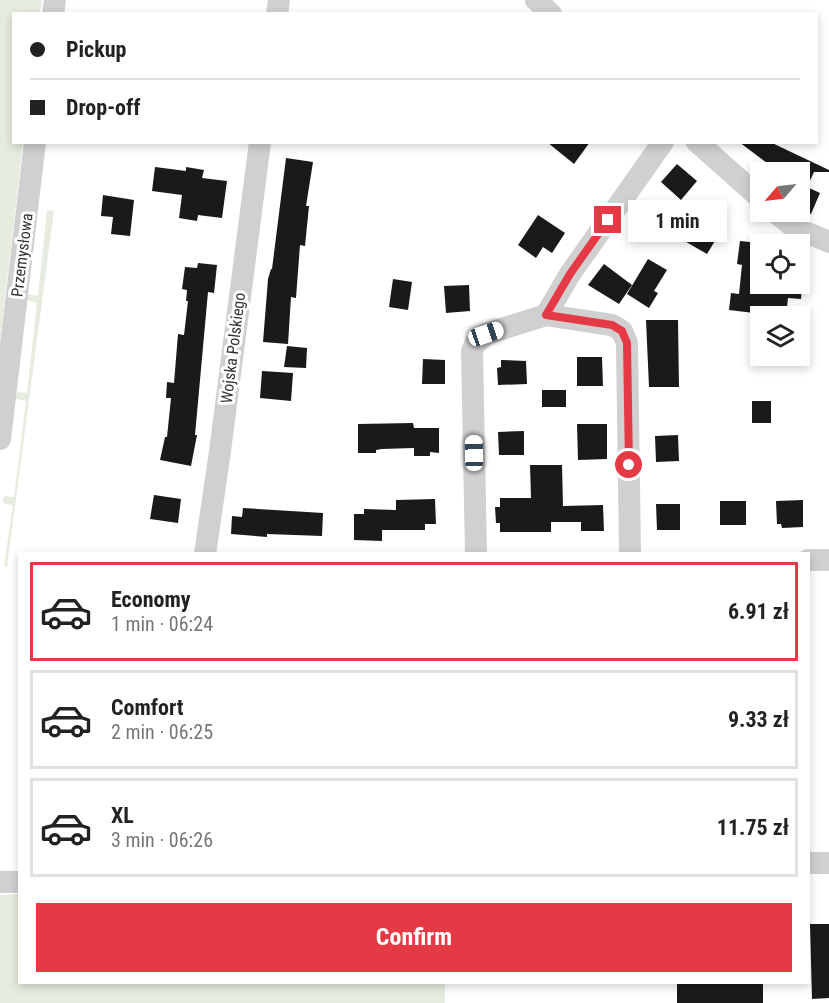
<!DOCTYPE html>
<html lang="en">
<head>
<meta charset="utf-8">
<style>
  body { margin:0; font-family:"Roboto Condensed",sans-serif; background:#f6f6f6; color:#222; height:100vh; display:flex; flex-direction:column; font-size:22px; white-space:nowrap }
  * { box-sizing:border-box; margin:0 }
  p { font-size:20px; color:#767676 }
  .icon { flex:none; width:33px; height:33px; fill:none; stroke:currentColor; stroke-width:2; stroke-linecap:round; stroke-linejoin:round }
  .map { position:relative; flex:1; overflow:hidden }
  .side { position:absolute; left:18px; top:552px; width:792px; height:432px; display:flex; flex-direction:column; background:#fff; border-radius:0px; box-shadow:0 3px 9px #0003 }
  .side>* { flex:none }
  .hud { position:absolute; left:12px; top:12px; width:806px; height:132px; border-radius:0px; box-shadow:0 3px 9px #0003; display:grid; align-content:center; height:132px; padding:0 18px; background:#fff }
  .needle { width:39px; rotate:242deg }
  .fabs { position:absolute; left:750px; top:162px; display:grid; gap:12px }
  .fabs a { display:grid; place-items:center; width:60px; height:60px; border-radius:0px; background:#fff; box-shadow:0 3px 9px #0003; font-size:30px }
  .end { position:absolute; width:27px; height:27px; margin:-14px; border:8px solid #e63946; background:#fff; box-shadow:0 0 0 3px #fff }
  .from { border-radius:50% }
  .bubble { position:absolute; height:42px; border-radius:0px; background:#fff; box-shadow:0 3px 9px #0003; font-size:20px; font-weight:700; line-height:42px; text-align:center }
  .car { position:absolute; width:18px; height:36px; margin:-18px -9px; border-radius:8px; box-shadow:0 0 4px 2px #0007; background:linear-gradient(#fff 24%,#345 0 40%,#fff 0 76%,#345 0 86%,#fff 0) }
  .hud b { display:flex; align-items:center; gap:21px; height:57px; font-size:22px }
  .hud b+b { border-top:2px solid #e0e0e0 }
  .hud i { width:15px; height:15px; background:#222 }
  ul { padding:10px 0 0; list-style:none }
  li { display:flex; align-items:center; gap:18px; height:99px; margin:0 12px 9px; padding:0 6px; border:3px solid #e0e0e0; border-radius:0px }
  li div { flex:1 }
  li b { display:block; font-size:22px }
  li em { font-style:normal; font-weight:700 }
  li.active { border-color:#e63946 }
  li>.icon { width:54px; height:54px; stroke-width:1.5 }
  .primary-button { display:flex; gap:12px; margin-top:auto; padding:12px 18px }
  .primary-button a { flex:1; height:69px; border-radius:0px; background:#e63946; color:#fff; font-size:24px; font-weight:700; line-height:69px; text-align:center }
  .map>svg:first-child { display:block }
  .green { fill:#e6ecdf }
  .building { fill:#1a1a1a }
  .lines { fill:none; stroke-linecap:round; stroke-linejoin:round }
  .minor { stroke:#d0d0d0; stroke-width:22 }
  .route { stroke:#e63946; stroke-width:8 }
  .labels { text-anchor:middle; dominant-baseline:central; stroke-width:6; stroke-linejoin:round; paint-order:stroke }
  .street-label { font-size:16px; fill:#333; stroke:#fff }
</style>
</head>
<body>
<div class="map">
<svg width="829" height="1003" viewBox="0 0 829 1003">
  <rect width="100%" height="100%" fill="#fff"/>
  <path class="green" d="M0 0H42L40 13 14 14V142L23 143 0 342Z
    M47 210 54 211 7 567 4 566 13 505 5 504 2 499 5 496 14 497 26 401 17 399 15 396 18 392 27 393 37 303 27 300 28 294 38 296Z
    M19 894 20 982H445V1003H0V895Z"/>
  <path class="building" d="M547 142H590L574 164Z
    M739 142H770L829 170V172H814L807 187 820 193 811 214 800 209V172H779Z
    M286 158 313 162 306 206H309L305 246 300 245 296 298 291 297 288 344 263 342 268 279 271 269H272Z
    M677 164 697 181 681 200 661 182Z
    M155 167 186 171V167L204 170 202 178 227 181 222 218 198 215 197 221 179 218 182 195 152 191Z
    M103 195 134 200 130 236 111 234 113 217 101 216Z
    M698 210 724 226 707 254 681 239Z
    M538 215 565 233 552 253 543 247 536 258 518 245Z
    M740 241 760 243V284H802L801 299 788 298 786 316H753L754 313 729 310 731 293 739 294 742 265 737 264Z
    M648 259 667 270 654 291 658 293 649 308 627 294Z
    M198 263 217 265 214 293 208 292 195 435H197L191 466 160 460 165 437H167L171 398H166L167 382 174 383 178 334 184 335 188 301H186L187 290 182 289 185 267 197 268Z
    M604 264 632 285 619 304 588 285Z
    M393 279 412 282 408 310 389 307Z
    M469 285 470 311 446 313 444 286Z
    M646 320H678L679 387H649Z
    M287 346 307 348 306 368 284 367Z
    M577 357H602L603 386H577Z
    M423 359 445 360V384H422Z
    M501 360 526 361 527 384 498 385 497 368 501 367Z
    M262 371 293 373 291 401 260 398Z
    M542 390H566V407H542Z
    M752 401H771V423H752Z
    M413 423 414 428H439V453L430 452V456H414V448L382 449 376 450V453H358V424Z
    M577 424H607V459L578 460Z
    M524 431V455H499L498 432Z
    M678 435 679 461 656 462 655 436Z
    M530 465H562L563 506 603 505 604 531H581V522H551V532H500V523H496L495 507H500V498H531Z
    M154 495 181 499 178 523 150 519Z
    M435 499 436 524H425V530H382V541L354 540V514H364V509L396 510V500Z
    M803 500V527L782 528 781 524H777L776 501Z
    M720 501H746V525H720Z
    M656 504H680V530H657Z
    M243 508 323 513 322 536 267 534V537L231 534 232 516 242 517Z
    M810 924H829V998L812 999Z
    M677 982H763V1003H677Z"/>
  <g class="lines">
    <path class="minor" d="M536 0 551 14
      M53 14 55 0
      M277 14 279 0
      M697 142 760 198
      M775 212 794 227 829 242
      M546 315 570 274 663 142
      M0 439 35 142
      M205 554 220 451 260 142
      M476 554 472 351 475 344 486 334 546 315 612 325 622 331 627 343 630 554
      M808 560H829
      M808 863H829
      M0 882H20"/>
  </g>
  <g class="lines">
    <path class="route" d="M608 220 570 274 546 315 612 325 622 331 627 343 629 465"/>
  </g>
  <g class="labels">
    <g class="street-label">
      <text transform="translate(22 255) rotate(-83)">Przemysłowa</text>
      <text transform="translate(233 348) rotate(-83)">Wojska Polskiego</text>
    </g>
  </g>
</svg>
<div class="fabs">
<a><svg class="needle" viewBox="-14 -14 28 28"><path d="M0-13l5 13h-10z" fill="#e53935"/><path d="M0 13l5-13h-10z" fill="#767676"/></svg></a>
<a><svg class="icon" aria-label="locate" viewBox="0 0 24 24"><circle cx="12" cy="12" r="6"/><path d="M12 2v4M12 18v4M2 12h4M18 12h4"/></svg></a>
<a><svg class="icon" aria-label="layers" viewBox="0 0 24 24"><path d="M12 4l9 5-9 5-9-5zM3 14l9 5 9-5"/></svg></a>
</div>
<i class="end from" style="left:629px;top:465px"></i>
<i class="end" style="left:608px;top:220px"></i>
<div class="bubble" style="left:628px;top:200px;width:99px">1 min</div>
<i class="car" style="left:486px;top:334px;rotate:71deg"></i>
<i class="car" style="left:474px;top:453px;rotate:359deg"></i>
<div class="hud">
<b><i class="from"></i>Pickup</b>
<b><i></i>Drop-off</b>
</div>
<section class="side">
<ul>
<li class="active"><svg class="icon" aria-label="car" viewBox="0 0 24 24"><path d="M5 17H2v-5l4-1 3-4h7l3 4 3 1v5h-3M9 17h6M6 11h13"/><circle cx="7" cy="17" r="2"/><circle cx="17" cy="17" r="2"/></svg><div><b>Economy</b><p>1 min · 06:24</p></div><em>6.91 zł</em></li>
<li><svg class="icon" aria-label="car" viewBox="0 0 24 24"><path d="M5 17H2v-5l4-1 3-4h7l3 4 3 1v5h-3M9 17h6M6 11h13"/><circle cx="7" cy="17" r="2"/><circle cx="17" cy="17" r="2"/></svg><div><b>Comfort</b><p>2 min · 06:25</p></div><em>9.33 zł</em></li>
<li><svg class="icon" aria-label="car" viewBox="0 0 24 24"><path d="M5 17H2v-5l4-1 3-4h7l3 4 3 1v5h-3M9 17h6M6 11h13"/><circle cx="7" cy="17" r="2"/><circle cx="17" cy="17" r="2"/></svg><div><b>XL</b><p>3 min · 06:26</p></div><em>11.75 zł</em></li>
</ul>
<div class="primary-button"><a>Confirm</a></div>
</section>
</div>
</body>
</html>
